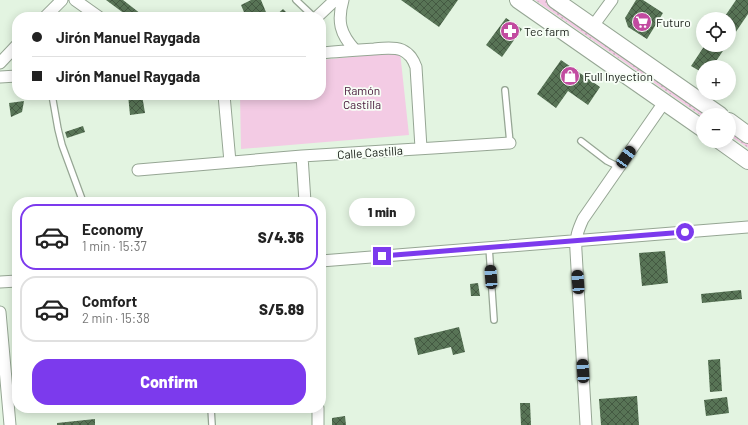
<!DOCTYPE html>
<html lang="en">
<head>
<meta charset="utf-8">
<style>
  body { margin:0; font-family:Barlow,sans-serif; background:#f2f2f2; color:#222; height:100vh; display:flex; flex-direction:column; font-size:15px; white-space:nowrap }
  * { box-sizing:border-box; margin:0 }
  p { font-size:13px; color:#767676 }
  .icon { flex:none; width:22px; height:22px; fill:none; stroke:currentColor; stroke-width:2; stroke-linecap:round; stroke-linejoin:round }
  .map { position:relative; flex:1; overflow:hidden }
  .panel { position:absolute; left:12px; top:197px; width:314px; height:216px; display:flex; flex-direction:column; background:#fff; border-radius:16px; box-shadow:0 2px 10px #0003 }
  .panel>* { flex:none }
  .top-card { position:absolute; left:12px; top:12px; width:314px; height:88px; border-radius:16px; box-shadow:0 2px 10px #0003; display:grid; align-content:center; height:88px; padding:0 20px; background:#fff }
  .buttons { position:absolute; left:696px; top:12px; display:grid; gap:8px }
  .buttons a { display:grid; place-items:center; width:40px; height:40px; border-radius:50%; background:#fff; box-shadow:0 2px 10px #0003; font-size:20px }
  .end { position:absolute; width:18px; height:18px; margin:-9px; border:5px solid #7c3aed; background:#fff; box-shadow:0 0 0 2px #fff }
  .from { border-radius:50% }
  .bubble { position:absolute; height:28px; border-radius:14px; background:#fff; box-shadow:0 2px 10px #0003; font-size:13px; font-weight:800; line-height:28px; text-align:center }
  .car { position:absolute; width:12px; height:24px; margin:-12px -6px; border-radius:5px; box-shadow:0 0 3px 1px #0007; background:linear-gradient(#222 24%,#8ab4d8 0 40%,#222 0 76%,#8ab4d8 0 86%,#222 0) }
  .top-card b { display:flex; align-items:center; gap:14px; height:38px; font-size:15px }
  .top-card b+b { border-top:1px solid #e0e0e0 }
  .top-card i { width:10px; height:10px; background:#222 }
  ul { padding:7px 0 0; list-style:none }
  li { display:flex; align-items:center; gap:12px; height:66px; margin:0 8px 6px; padding:0 12px; border:2px solid #e0e0e0; border-radius:16px }
  li div { flex:1 }
  li b { display:block; font-size:15px }
  li em { font-style:normal; font-weight:800 }
  li.active { border-color:#7c3aed }
  li>.icon { width:36px; height:36px; stroke-width:1.5 }
  .action { display:flex; gap:8px; margin-top:auto; padding:8px 20px }
  .action a { flex:1; height:46px; border-radius:16px; background:#7c3aed; color:#fff; font-size:16px; font-weight:800; line-height:46px; text-align:center }
  .map>svg:first-child { display:block }
  .grass { fill:url(#grass-dots) }
  .park { fill:#f3cbe4 }
  .building { fill:url(#building-cross-hatch) }
  .lines { fill:none; stroke-linecap:round; stroke-linejoin:round }
  .service-casing { stroke:#96a694; stroke-width:8 }
  .minor-casing { stroke:#96a694; stroke-width:13 }
  .secondary-casing { stroke:#96a694; stroke-width:18 }
  .service { stroke:#fff; stroke-width:5.5 }
  .minor { stroke:#fff; stroke-width:11 }
  .secondary { stroke:#fff; stroke-width:16 }
  .route { stroke:#7c3aed; stroke-width:5 }
  .labels { text-anchor:middle; dominant-baseline:central; stroke-width:3.5; stroke-linejoin:round; paint-order:stroke }
  .poi-label { font-size:12px; fill:#181e17; stroke:#f7fef6; text-anchor:start }
  .park-label { font-size:12px; fill:#441436; stroke:#f7fef6 }
  .street-label { font-size:12px; fill:#181e17; stroke:#f7fef6 }
</style>
</head>
<body>
<div class="map">
<svg width="748" height="425" viewBox="0 0 748 425">
  <defs>
    <pattern id="grass-dots" width="8" height="8" patternUnits="userSpaceOnUse"><rect width="8" height="8" fill="#f3cbe4"/><path d="M2 2h.1M6 6h.1" fill="none" stroke="#d0aec3" stroke-width="1.8" stroke-linecap="round"/></pattern>
    <pattern id="building-cross-hatch" width="8" height="8" patternUnits="userSpaceOnUse"><rect width="8" height="8" fill="#587456"/><path d="M0 0l8 8M0 8l8-8" fill="none" stroke="#445942"/></pattern>
  </defs>
  <rect width="100%" height="100%" fill="#e3f4e1"/>
  <path class="grass" d="M535 0H549L713 115H703V117Z
    M729 127 748 140V148L729 135Z"/>
  <path class="park" d="M400 52 409 135 241 149 240 95H321V60Z"/>
  <path class="building" d="M106 0H123L141 14 139 17H129Z
    M251 0H261L268 17H246L241 5Z
    M401 0H458L439 27Z
    M636 0H643L663 13 647 39 628 27 625 18Z
    M736 0H748V14L729 42V19H723Z
    M283 9 291 17H274Z
    M506 18 522 29 502 57 486 45Z
    M705 45H727L712 67H703V73L691 66Z
    M561 60 600 87 588 105 568 91 556 108 537 94Z
    M128 95H142L145 113 130 115Z
    M24 101 22 112 11 117 9 103Z
    M83 126 85 132 67 138 65 132Z
    M665 251 668 283 642 286 639 253Z
    M478 283 480 296H471L470 284Z
    M741 290 742 299 702 303 701 294Z
    M459 327 465 352 453 355 451 347 418 355 414 338Z
    M720 359 722 391 710 392 708 360Z
    M637 396 639 425H601L599 399Z
    M727 397 729 413 706 416 704 400Z
    M520 403H530L531 425H521Z
    M345 416 346 425H332V418Z
    M95 419V425H57V423Z"/>
  <g class="lines">
    <defs>
      <path id="service" d="M296 0 314 17
        M505 90 510 143
        M52 95 58 129 62 145 83 202
        M581 141 607 161 619 167
        M489 247 494 320
        M211 408 212 425"/>
      <path id="minor" d="M75 0 99 17
        M343 0C337 21 340 34 355 50
        M45 17 62 0
        M317 17 335 0
        M593 26 612 0
        M321 53C339 51 357 50 374 49 384 48 394 47 402 50 410 54 413 59 416 67L421 148
        M0 63 17 45
        M0 77 17 76
        M224 95 230 162
        M302 156 305 202
        M138 170 302 156 433 148 510 143
        M321 261 748 227
        M0 282 17 281
        M0 312 10 425
        M318 408V425
        M586 425 576 251C575 238 578 230 583 219L665 101"/>
      <path id="secondary" d="M518 0 703 129
        M555 0 720 115
        M729 121 748 135
        M720 141 748 161"/>
    </defs>
    <use href="#service" class="service-casing"/>
    <use href="#minor" class="minor-casing"/>
    <use href="#secondary" class="secondary-casing"/>
    <use href="#service" class="service"/>
    <use href="#minor" class="minor"/>
    <use href="#secondary" class="secondary"/>
  </g>
  <g class="lines">
    <path class="route" d="M382 256 685 232"/>
  </g>
  <defs>
    <symbol id="supermarket-disc" viewBox="-11 -11 22 22"><circle r="9.5" fill="#c24ba0" stroke="#f7fef6"/><path d="M-6-5.5h2.5l.6 2H6L4.5 2H-2.5L-4.4-4H-6ZM-1.5 3.2a1.3 1.3 0 1 0 .1 0ZM3 3.2a1.3 1.3 0 1 0 .1 0Z" fill="#fff"/></symbol>
    <symbol id="pharmacy-disc" viewBox="-11 -11 22 22"><circle r="9.5" fill="#c24ba0" stroke="#f7fef6"/><path d="M-2-6h4v4h4v4h-4v4h-4v-4h-4v-4h4Z" fill="#fff"/></symbol>
    <symbol id="shop-disc" viewBox="-11 -11 22 22"><circle r="9.5" fill="#c24ba0" stroke="#f7fef6"/><path d="M-5-2.5h2.3a2.7 3.5 0 0 1 5.4 0H5L5.5 6h-11ZM-1.5-2.5h3a1.5 2.3 0 0 0-3 0Z" fill="#fff"/></symbol>
  </defs>
  <g fill-rule="evenodd">
    <use href="#supermarket-disc" x="631" y="11" width="22" height="22"/>
    <use href="#pharmacy-disc" x="499" y="20" width="22" height="22"/>
    <use href="#shop-disc" x="559" y="65" width="22" height="22"/>
  </g>
  <g class="labels">
    <g class="poi-label">
      <text x="656" y="22">Futuro</text>
      <text x="524" y="31">Tec farm</text>
      <text x="584" y="76">Full Inyection</text>
    </g>
    <g class="park-label">
      <text x="362" y="90">Ramón<tspan x="362" dy="14">Castilla</tspan></text>
    </g>
    <g class="street-label">
      <text transform="translate(370 152) rotate(-4)">Calle Castilla</text>
    </g>
  </g>
</svg>
<div class="buttons">
<a><svg class="icon" aria-label="locate" viewBox="0 0 24 24"><circle cx="12" cy="12" r="6"/><path d="M12 2v4M12 18v4M2 12h4M18 12h4"/></svg></a>
<a>+</a>
<a>−</a>
</div>
<i class="end from" style="left:685px;top:232px"></i>
<i class="end" style="left:382px;top:256px"></i>
<div class="bubble" style="left:349px;top:198px;width:66px">1 min</div>
<i class="car" style="left:626px;top:157px;rotate:35deg"></i>
<i class="car" style="left:491px;top:277px;rotate:356deg"></i>
<i class="car" style="left:578px;top:282px;rotate:356deg"></i>
<i class="car" style="left:583px;top:371px;rotate:357deg"></i>
<div class="top-card">
<b><i class="from"></i>Jirón Manuel Raygada</b>
<b><i></i>Jirón Manuel Raygada</b>
</div>
<section class="panel">
<ul>
<li class="active"><svg class="icon" aria-label="car" viewBox="0 0 24 24"><path d="M5 17H2v-5l4-1 3-4h7l3 4 3 1v5h-3M9 17h6M6 11h13"/><circle cx="7" cy="17" r="2"/><circle cx="17" cy="17" r="2"/></svg><div><b>Economy</b><p>1 min · 15:37</p></div><em>S/4.36</em></li>
<li><svg class="icon" aria-label="car" viewBox="0 0 24 24"><path d="M5 17H2v-5l4-1 3-4h7l3 4 3 1v5h-3M9 17h6M6 11h13"/><circle cx="7" cy="17" r="2"/><circle cx="17" cy="17" r="2"/></svg><div><b>Comfort</b><p>2 min · 15:38</p></div><em>S/5.89</em></li>
</ul>
<div class="action"><a>Confirm</a></div>
</section>
</div>
</body>
</html>
